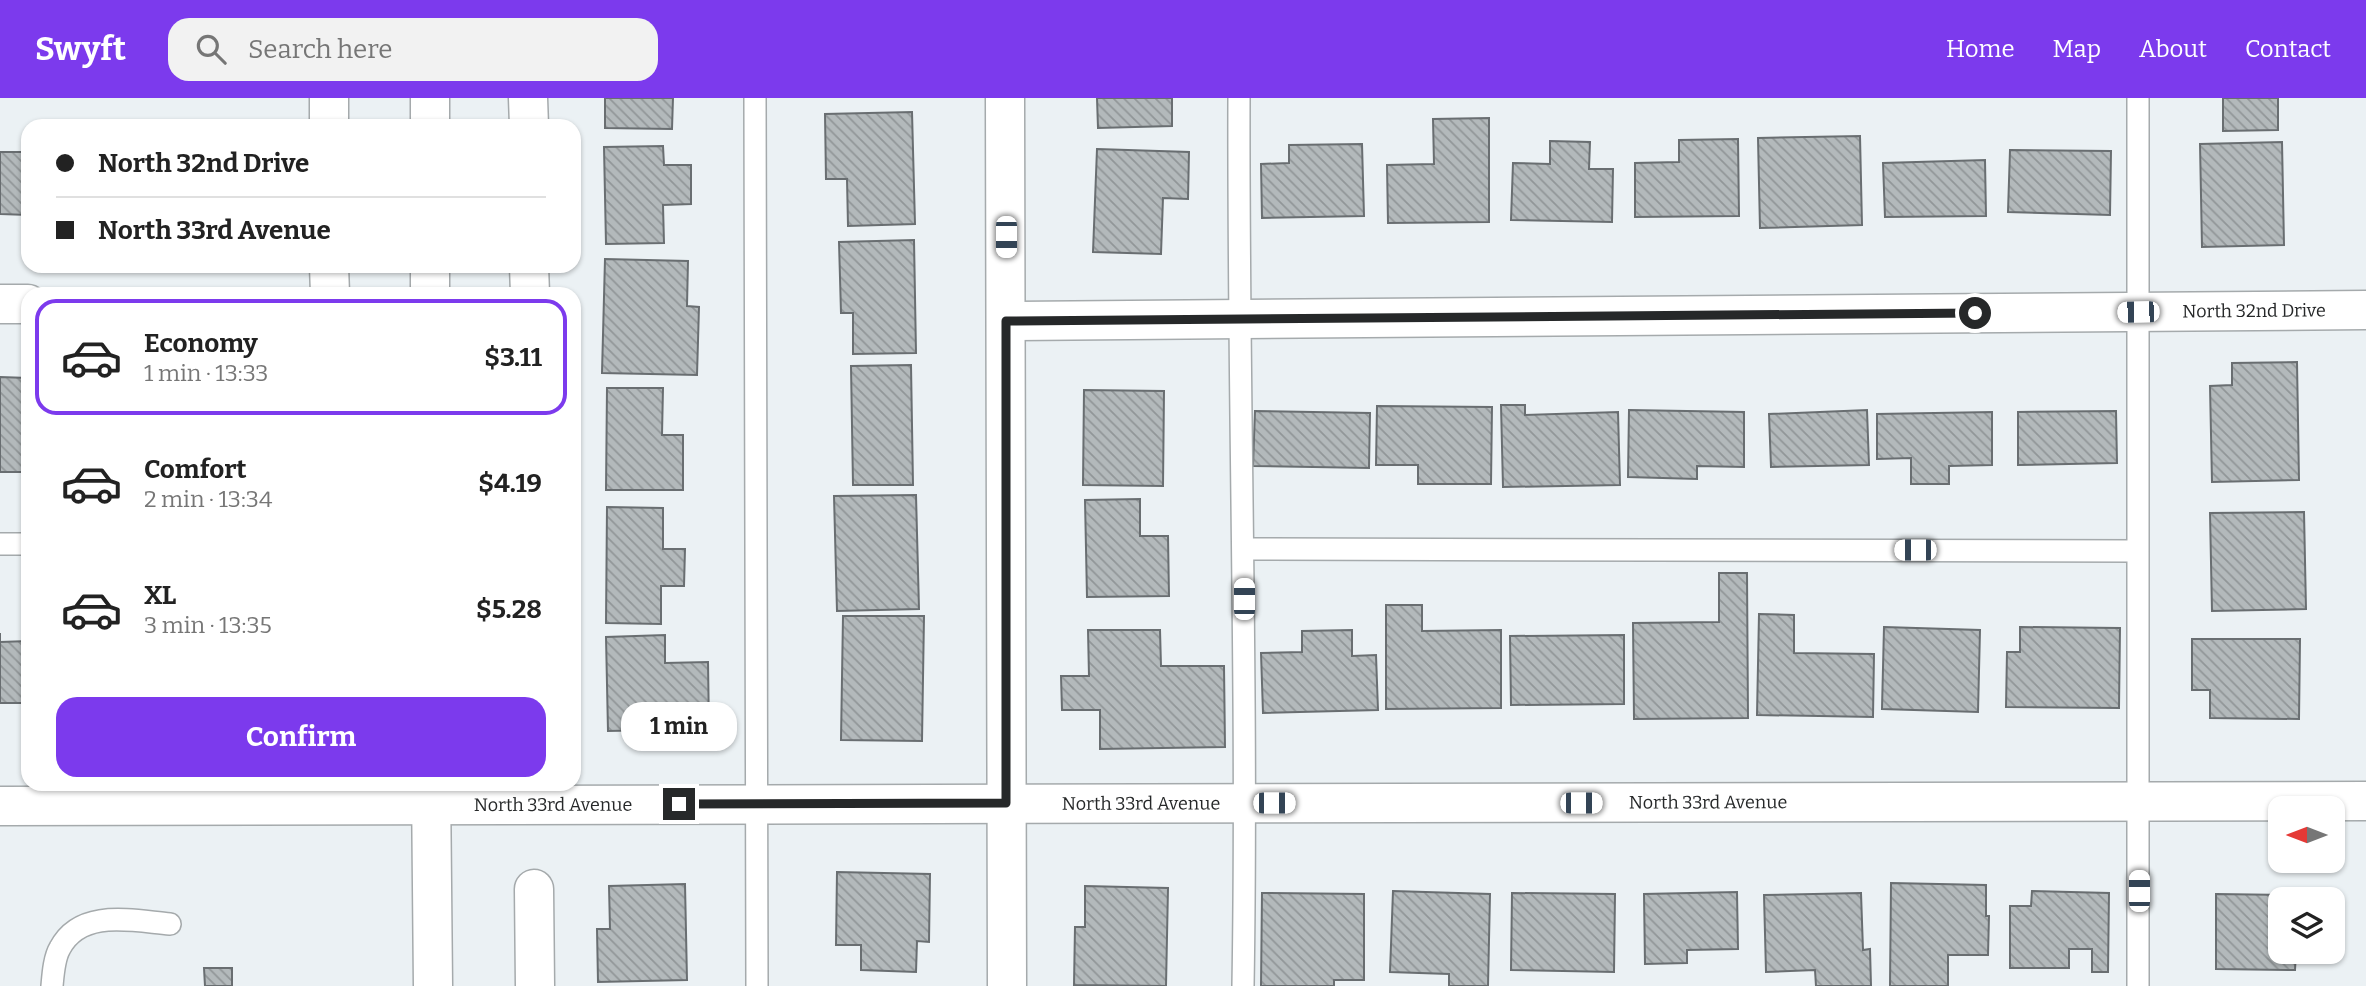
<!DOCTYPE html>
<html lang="en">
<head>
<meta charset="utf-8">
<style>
  body { margin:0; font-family:Bitter,serif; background:#f2f2f2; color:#222; height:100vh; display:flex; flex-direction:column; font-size:26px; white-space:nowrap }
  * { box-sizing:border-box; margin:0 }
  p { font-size:23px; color:#767676 }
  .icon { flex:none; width:38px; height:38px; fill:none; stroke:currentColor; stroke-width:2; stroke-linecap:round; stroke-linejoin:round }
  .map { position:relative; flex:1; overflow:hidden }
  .sheet { position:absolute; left:21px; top:189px; width:560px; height:504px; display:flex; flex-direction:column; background:#fff; border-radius:21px; box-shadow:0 2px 5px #0004 }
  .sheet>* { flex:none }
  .top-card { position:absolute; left:21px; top:21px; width:560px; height:154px; border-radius:21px; box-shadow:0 2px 5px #0004; display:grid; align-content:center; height:154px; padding:0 35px; background:#fff }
  .needle { width:46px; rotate:270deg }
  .fabs { position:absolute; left:2268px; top:698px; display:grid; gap:14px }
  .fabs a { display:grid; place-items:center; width:77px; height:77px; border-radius:14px; background:#fff; box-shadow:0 2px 5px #0004; font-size:35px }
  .end { position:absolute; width:32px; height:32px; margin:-16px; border:9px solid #262829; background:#fff; box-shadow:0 0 0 4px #fff }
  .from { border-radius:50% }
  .bubble { position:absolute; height:49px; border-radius:21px; background:#fff; box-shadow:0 2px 5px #0004; font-size:23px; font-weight:700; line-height:49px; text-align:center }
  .car { position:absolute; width:21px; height:42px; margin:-21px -10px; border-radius:9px; box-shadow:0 0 5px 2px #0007; background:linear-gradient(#fff 24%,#345 0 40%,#fff 0 76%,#345 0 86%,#fff 0) }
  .top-card b { display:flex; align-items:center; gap:24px; height:66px; font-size:26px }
  .top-card b+b { border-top:2px solid #e0e0e0 }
  .top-card i { width:18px; height:18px; background:#222 }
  ul { padding:12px 0 0; list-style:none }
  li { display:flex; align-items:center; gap:21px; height:116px; margin:0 14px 10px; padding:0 21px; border:4px solid transparent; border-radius:21px }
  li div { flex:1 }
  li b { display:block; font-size:26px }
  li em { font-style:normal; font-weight:700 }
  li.active { border-color:#7c3aed }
  li>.icon { width:63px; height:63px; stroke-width:1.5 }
  .action { display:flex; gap:14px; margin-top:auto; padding:14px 35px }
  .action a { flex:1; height:80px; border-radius:21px; background:#7c3aed; color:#fff; font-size:28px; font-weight:700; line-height:80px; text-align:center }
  header { display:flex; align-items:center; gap:42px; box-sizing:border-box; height:98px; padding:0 35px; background:#7c3aed; color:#fff }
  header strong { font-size:33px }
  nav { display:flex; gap:38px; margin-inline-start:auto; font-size:24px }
  .search { width:490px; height:63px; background:#f2f2f2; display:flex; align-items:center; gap:18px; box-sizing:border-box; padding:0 24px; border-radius:21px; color:#767676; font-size:26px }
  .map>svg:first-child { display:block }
  .building { fill:url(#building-back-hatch); stroke:#696e71; stroke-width:2 }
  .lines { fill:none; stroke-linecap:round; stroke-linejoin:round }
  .service-casing { stroke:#a5aaac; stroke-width:24 }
  .minor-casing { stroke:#a5aaac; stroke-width:41 }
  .secondary-casing { stroke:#a5aaac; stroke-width:41 }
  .service { stroke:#fff; stroke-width:21 }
  .minor { stroke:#fff; stroke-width:38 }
  .secondary { stroke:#fff; stroke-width:38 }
  .route { stroke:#262829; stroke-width:9 }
  .labels { text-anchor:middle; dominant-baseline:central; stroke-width:5; stroke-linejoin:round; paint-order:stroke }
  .street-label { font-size:18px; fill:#262829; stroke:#fff }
</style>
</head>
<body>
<header>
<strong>Swyft</strong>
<div class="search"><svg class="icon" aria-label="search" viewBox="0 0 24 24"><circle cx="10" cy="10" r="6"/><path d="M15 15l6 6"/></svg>Search here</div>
<nav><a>Home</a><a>Map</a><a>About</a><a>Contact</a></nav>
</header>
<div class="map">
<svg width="2366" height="888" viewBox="0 0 2366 888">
  <defs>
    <pattern id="building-back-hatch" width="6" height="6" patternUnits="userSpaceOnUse" patternTransform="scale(1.75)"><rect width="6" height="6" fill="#b3b9bb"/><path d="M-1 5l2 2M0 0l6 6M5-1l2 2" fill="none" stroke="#919698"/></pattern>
  </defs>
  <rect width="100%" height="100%" fill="#ebf1f4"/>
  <path class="building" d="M605 0H673L672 31 605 30Z
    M1097 0H1172V28L1098 30Z
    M2223 0H2278V32L2223 33Z
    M912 14 915 126 848 128 847 81H826L825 16Z
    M1489 20V124L1388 125 1387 67 1434 66 1433 21Z
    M1860 38 1862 127 1760 130 1758 40Z
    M1738 41 1739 118 1635 119V65L1679 64V42Z
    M1550 43 1590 44 1589 71H1613L1612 124 1511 122 1513 65 1550 66Z
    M2282 44 2284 147 2202 149 2200 46Z
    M1362 46 1364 118 1262 120 1261 66 1289 65V47Z
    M663 48 664 67H691V106L663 107 664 145 606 146 604 49Z
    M1097 51 1189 54 1188 101 1163 100 1161 156 1093 154Z
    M2010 52 2111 53 2110 117 2008 114Z
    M0 54H28V117L0 116Z
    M1985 62 1986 118 1885 119 1883 65Z
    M914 142 916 255 853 256V215H841L839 144Z
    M605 161 688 163 687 208 699 209 697 277 602 275Z
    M2297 264 2299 382 2212 384 2210 288 2232 287V265Z
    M911 267 913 387H853L851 268Z
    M0 279 28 280V374H0Z
    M607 290H663L662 337H683V392H606Z
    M1084 292 1164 293 1163 388 1083 387Z
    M1501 307H1525V317L1618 314 1620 387 1503 389Z
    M1377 308 1492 309 1491 386H1418V367H1376Z
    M1629 312 1744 314V369L1697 368V381L1628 379Z
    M1867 312 1869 367 1771 369 1769 316Z
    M1255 313 1370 315 1369 370 1253 368Z
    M2116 313 2117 365 2018 367V314Z
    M1992 314V367L1949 368V386H1911V360L1877 361V316Z
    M916 397 919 511 837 513 834 398Z
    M1140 401V438H1168L1169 498 1087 499 1085 402Z
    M607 409 663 410V451H685L684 488H661V526L606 525Z
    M2304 414 2306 511 2212 513 2210 415Z
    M1719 475H1747L1748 620 1634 621 1633 525 1719 524Z
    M1386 507H1422V533L1501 532V610L1386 611Z
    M1759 516 1794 517V555L1874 556 1873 619 1757 617Z
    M843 518H924L922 643 841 642Z
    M1884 529 1980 532 1978 614 1882 611Z
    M2020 529 2120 530 2119 610 2006 609 2007 554H2020Z
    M1088 532H1160L1161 568H1224L1225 649 1100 651V612H1062L1061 578H1089Z
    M1352 532V558L1376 557 1378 612 1263 615 1261 555 1302 554V533Z
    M0 535V544L28 543V605H0Z
    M665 537V565L708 564 709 631 608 633 606 539Z
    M1624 537V606L1511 607 1510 538Z
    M2192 541H2300L2299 621 2210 620V592H2192Z
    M837 774 930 776 929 844 917 843 916 874 861 872V847H836Z
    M1891 785 1986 787V818H1989L1988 857H1948V888H1890Z
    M685 786 687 882 598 884 597 831H610L609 788Z
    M1085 788 1168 790 1166 888 1074 887 1075 829H1085Z
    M1393 793 1490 796 1488 888H1449V876L1390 874Z
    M2032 793 2109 795 2108 874H2092V851H2069V870H2010V808H2031Z
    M1737 794 1738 851 1687 852V865L1645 866 1644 796Z
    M1262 795 1364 796V882H1334V888H1261Z
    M1512 795 1615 796 1614 874 1511 872Z
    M1861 795 1863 852 1870 851 1871 888H1816L1815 872 1766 874 1764 797Z
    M2216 796 2296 797V802H2280V854H2296L2295 872 2216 871Z
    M204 870H232V888H205Z"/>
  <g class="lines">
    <defs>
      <path id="service" d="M755 0 757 888
        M1239 0C1238 296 1248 592 1243 888
        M2138 0V888
        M0 446H28
        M1244 451 2138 453
        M52 888C53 877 54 860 60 850 81 810 133 823 170 826"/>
      <g id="minor">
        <path d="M329 0V28"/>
        <path d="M528 0 529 28"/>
        <path d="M1005 0 1007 888"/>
        <path d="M329 168 330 196"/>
        <path d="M529 168 530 196"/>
        <path d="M0 206H28"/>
        <path id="s1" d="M1006 223 2366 212"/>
        <path id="s2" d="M0 708 2366 703"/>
        <path d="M534 791 535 888"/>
      </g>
      <path id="secondary" d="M430 0V28
        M430 168V196
        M431 686 433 888"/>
    </defs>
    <use href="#service" class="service-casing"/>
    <use href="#minor" class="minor-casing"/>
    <use href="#secondary" class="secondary-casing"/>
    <use href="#service" class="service"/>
    <use href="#minor" class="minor"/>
    <use href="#secondary" class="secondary"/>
  </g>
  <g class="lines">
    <path class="route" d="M679 706 1006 705V223L1975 215"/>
  </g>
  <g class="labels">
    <g class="street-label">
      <text stroke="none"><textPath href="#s1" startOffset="1248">North 32nd Drive</textPath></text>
      <text stroke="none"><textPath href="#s2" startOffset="1708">North 33rd Avenue</textPath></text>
      <text stroke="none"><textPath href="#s2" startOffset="1141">North 33rd Avenue</textPath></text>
      <text stroke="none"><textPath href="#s2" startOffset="553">North 33rd Avenue</textPath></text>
    </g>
  </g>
</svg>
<div class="fabs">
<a><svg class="needle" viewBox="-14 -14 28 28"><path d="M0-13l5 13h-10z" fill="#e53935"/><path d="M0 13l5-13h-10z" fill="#767676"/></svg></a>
<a><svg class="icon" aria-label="layers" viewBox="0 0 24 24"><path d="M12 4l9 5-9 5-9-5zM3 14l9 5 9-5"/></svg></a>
</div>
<i class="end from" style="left:1975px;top:215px"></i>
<i class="end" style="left:679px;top:706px"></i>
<div class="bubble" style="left:621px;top:604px;width:116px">1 min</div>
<i class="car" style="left:1006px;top:139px;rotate:180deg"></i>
<i class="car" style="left:2138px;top:214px;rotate:269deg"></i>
<i class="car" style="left:1915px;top:452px;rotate:270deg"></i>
<i class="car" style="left:1244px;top:501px;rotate:0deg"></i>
<i class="car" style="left:1274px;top:705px;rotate:90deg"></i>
<i class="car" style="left:1581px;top:705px;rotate:90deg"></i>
<i class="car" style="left:2139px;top:793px;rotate:0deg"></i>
<div class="top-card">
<b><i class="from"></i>North 32nd Drive</b>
<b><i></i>North 33rd Avenue</b>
</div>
<section class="sheet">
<ul>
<li class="active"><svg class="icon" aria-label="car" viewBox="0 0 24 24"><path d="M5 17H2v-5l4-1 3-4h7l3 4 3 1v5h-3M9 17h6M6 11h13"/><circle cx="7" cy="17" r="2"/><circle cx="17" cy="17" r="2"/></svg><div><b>Economy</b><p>1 min · 13:33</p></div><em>$3.11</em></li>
<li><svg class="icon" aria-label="car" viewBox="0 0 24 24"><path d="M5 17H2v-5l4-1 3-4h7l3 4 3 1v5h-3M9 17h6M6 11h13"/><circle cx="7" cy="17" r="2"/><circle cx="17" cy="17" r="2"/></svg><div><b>Comfort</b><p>2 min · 13:34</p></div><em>$4.19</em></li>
<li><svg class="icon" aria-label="car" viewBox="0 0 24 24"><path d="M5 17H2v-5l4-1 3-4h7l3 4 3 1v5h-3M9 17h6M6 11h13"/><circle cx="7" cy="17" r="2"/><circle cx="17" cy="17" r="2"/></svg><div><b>XL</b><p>3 min · 13:35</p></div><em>$5.28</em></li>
</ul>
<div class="action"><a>Confirm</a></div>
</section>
</div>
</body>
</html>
